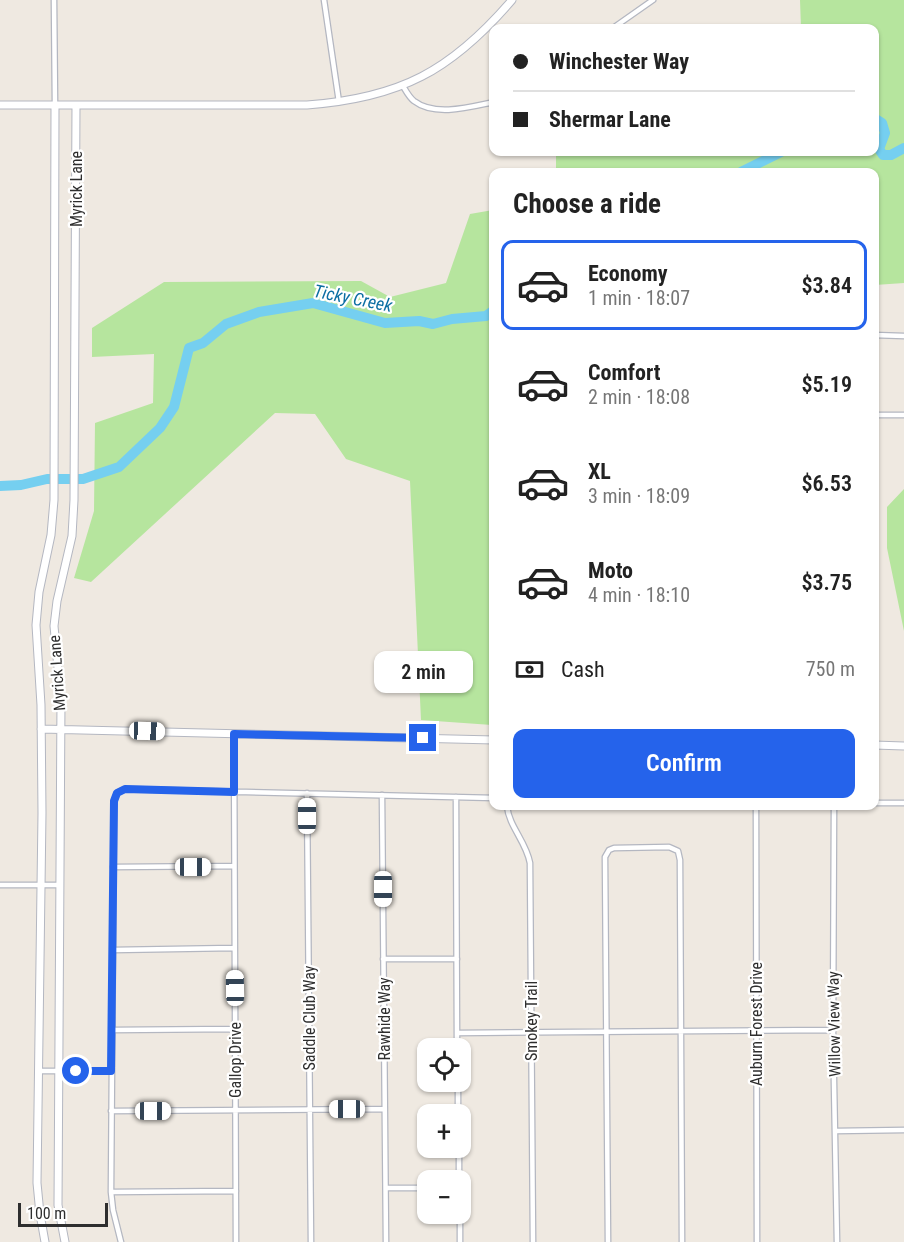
<!DOCTYPE html>
<html lang="en">
<head>
<meta charset="utf-8">
<style>
  body { margin:0; font-family:"Roboto Condensed",sans-serif; background:#f2f2f2; color:#222; height:100vh; display:flex; flex-direction:column; font-size:22px; white-space:nowrap }
  * { box-sizing:border-box; margin:0 }
  p { font-size:20px; color:#767676 }
  .icon { flex:none; width:33px; height:33px; fill:none; stroke:currentColor; stroke-width:2; stroke-linecap:round; stroke-linejoin:round }
  .map { position:relative; flex:1; overflow:hidden }
  .details { position:absolute; left:489px; top:168px; width:390px; height:642px; display:flex; flex-direction:column; background:#fff; border-radius:12px; box-shadow:0 2px 4px #0004 }
  .details>* { flex:none }
  .hud { position:absolute; left:489px; top:24px; width:390px; height:132px; border-radius:12px; box-shadow:0 2px 4px #0004; display:grid; align-content:center; height:132px; padding:0 24px; background:#fff }
  .controls { position:absolute; left:417px; top:1038px; display:grid; gap:12px }
  .controls a { display:grid; place-items:center; width:54px; height:54px; border-radius:12px; background:#fff; box-shadow:0 2px 4px #0004; font-size:30px }
  .scale { position:absolute; left:18px; bottom:15px; width:90px; box-sizing:border-box; padding-left:6px; border:3px solid #2e2e2e; border-top:0; font-size:16px; line-height:21px; white-space:nowrap; color:#2e2e2e; -webkit-text-stroke:4px #fff; paint-order:stroke }
  .end { position:absolute; width:27px; height:27px; margin:-14px; border:8px solid #2563eb; background:#fff; box-shadow:0 0 0 3px #fff }
  .from { border-radius:50% }
  .bubble { position:absolute; height:42px; border-radius:12px; background:#fff; box-shadow:0 2px 4px #0004; font-size:20px; font-weight:600; line-height:42px; text-align:center }
  .car { position:absolute; width:18px; height:36px; margin:-18px -9px; border-radius:8px; box-shadow:0 0 4px 2px #0007; background:linear-gradient(#fff 24%,#345 0 40%,#fff 0 76%,#345 0 86%,#fff 0) }
  .hud b { display:flex; align-items:center; gap:21px; height:57px; font-size:22px }
  .hud b+b { border-top:2px solid #e0e0e0 }
  .hud i { width:15px; height:15px; background:#222 }
  ul { padding:0; list-style:none }
  li { display:flex; align-items:center; gap:18px; height:90px; margin:0 12px 9px; padding:0 12px; border:3px solid transparent; border-radius:12px }
  li div { flex:1 }
  li b { display:block; font-size:22px }
  li em { font-style:normal; font-weight:600 }
  li.selected { border-color:#2563eb }
  li>.icon { width:54px; height:54px; stroke-width:1.5 }
  h2 { padding:0 24px; font-size:27px; line-height:72px }
  .pay { display:flex; align-items:center; gap:15px; height:66px; padding:0 24px; font-size:22px }
  .pay p { margin-inline-start:auto }
  .action { display:flex; gap:12px; margin-top:auto; padding:12px 24px }
  .action a { flex:1; height:69px; border-radius:12px; background:#2563eb; color:#fff; font-size:24px; font-weight:600; line-height:69px; text-align:center }
  .map>svg:first-child { display:block }
  .green { fill:#b6e59e }
  .lines { fill:none; stroke-linecap:round; stroke-linejoin:round }
  .river { stroke:#75cff0; stroke-width:10 }
  .street-casing { stroke:#b4b7c1; stroke-width:7 }
  .secondary-casing { stroke:#b4b7c1; stroke-width:9 }
  .street { stroke:#fff; stroke-width:4.5 }
  .secondary { stroke:#fff; stroke-width:7 }
  .route { stroke:#2563eb; stroke-width:8 }
  .labels { text-anchor:middle; dominant-baseline:central; stroke-width:4.5; stroke-linejoin:round; paint-order:stroke }
  .street-label { font-size:16px; fill:#2e2e2e; stroke:#fff }
  .water-label { font-size:18px; font-style:italic; fill:#0d6fa3; stroke:#fff }
</style>
</head>
<body>
<div class="map">
<svg width="904" height="1242" viewBox="0 0 904 1242">
  <rect width="100%" height="100%" fill="#efe9e1"/>
  <path class="green" d="M800 0H904V283L875 285 874 172H556V152H874V28H801Z
    M493 210 492 725 421 720 410 481 346 459 315 414 275 413 91 582 74 578 94 511 95 423 153 403 154 354 92 357V328L164 282 361 281 390 297 446 283 470 214Z
    M904 489V631L887 548V507Z"/>
  <g class="lines">
    <path class="river" d="M874 118 882 123 885 133 879 149 883 155H891L904 148
      M741 172 781 152
      M0 486 21 485 47 479H83L119 467 160 428 174 407 189 348 203 343 226 324 259 312 313 303 385 323 419 321 433 324 452 319 486 316 494 310"/>
    <defs>
      <path id="street" d="M54 0 55 105
        M324 0 339 102
        M613 28 653 0
        M403 86C406 91 409 97 414 101 435 117 470 107 494 102
        M874 335 904 336
        M874 415H904
        M234 734 236 1242
        M307 793 311 1242
        M382 795 386 1242
        M456 797 457 1048
        M874 803H904
        M507 806C509 827 526 841 530 863L533 1242
        M834 806 833 1030 837 1242
        M113 867 234 866
        M0 885H60
        M113 950 234 948
        M383 959H457
        M112 1030 235 1029
        M457 1033 833 1030
        M38 1071H111
        M458 1082V1114
        M111 1111 384 1109
        M836 1131 904 1130
        M459 1148V1180
        M386 1188H428
        M111 1192 236 1191
        M460 1214V1242
        M121 1242 113 1210 111 1192 114 801 117 793 125 789 494 798
        M608 1242 605 857 609 850 614 848 669 847 678 851 680 860 682 1242
        M757 1242 756 806H771"/>
      <path id="secondary" d="M0 105H307C400 98 451 71 512 0
        M41 729 494 740
        M874 745 904 746
        M45 1242 40 1214 37 1183 42 813 41 705 36 625 39 592 51 535 54 500 55 105
        M65 1242 58 1205 61 700 54 626 57 601 72 536 74 500 76 105"/>
    </defs>
    <use href="#street" class="street-casing"/>
    <use href="#secondary" class="secondary-casing"/>
    <use href="#street" class="street"/>
    <use href="#secondary" class="secondary"/>
  </g>
  <g class="lines">
    <path class="route" d="M76 1071H111L114 801 117 793 125 789 234 792V734L423 738"/>
  </g>
  <g class="labels">
    <g class="street-label">
      <text transform="translate(76 189) rotate(-90)">Myrick Lane</text>
      <text transform="translate(57 673) rotate(-94)">Myrick Lane</text>
      <text transform="translate(309 1018) rotate(-90)">Saddle Club Way</text>
      <text transform="translate(384 1019) rotate(-90)">Rawhide Way</text>
      <text transform="translate(531 1021) rotate(-90)">Smokey Trail</text>
      <text transform="translate(756 1024) rotate(-90)">Auburn Forest Drive</text>
      <text transform="translate(834 1024) rotate(-91)">Willow View Way</text>
      <text transform="translate(235 1060) rotate(-90)">Gallop Drive</text>
    </g>
    <g class="water-label">
      <text transform="translate(353 298) rotate(11)">Ticky Creek</text>
    </g>
  </g>
</svg>
<div class="controls">
<a><svg class="icon" aria-label="locate" viewBox="0 0 24 24"><circle cx="12" cy="12" r="6"/><path d="M12 2v4M12 18v4M2 12h4M18 12h4"/></svg></a>
<a>+</a>
<a>−</a>
</div>
<div class="scale">100 m</div>
<i class="end from" style="left:76px;top:1071px"></i>
<i class="end" style="left:423px;top:738px"></i>
<div class="bubble" style="left:374px;top:651px;width:99px">2 min</div>
<i class="car" style="left:147px;top:731px;rotate:92deg"></i>
<i class="car" style="left:307px;top:816px;rotate:0deg"></i>
<i class="car" style="left:193px;top:867px;rotate:90deg"></i>
<i class="car" style="left:383px;top:889px;rotate:180deg"></i>
<i class="car" style="left:235px;top:988px;rotate:359deg"></i>
<i class="car" style="left:347px;top:1109px;rotate:270deg"></i>
<i class="car" style="left:153px;top:1111px;rotate:90deg"></i>
<div class="hud">
<b><i class="from"></i>Winchester Way</b>
<b><i></i>Shermar Lane</b>
</div>
<section class="details">
<h2>Choose a ride</h2>
<ul>
<li class="selected"><svg class="icon" aria-label="car" viewBox="0 0 24 24"><path d="M5 17H2v-5l4-1 3-4h7l3 4 3 1v5h-3M9 17h6M6 11h13"/><circle cx="7" cy="17" r="2"/><circle cx="17" cy="17" r="2"/></svg><div><b>Economy</b><p>1 min · 18:07</p></div><em>$3.84</em></li>
<li><svg class="icon" aria-label="car" viewBox="0 0 24 24"><path d="M5 17H2v-5l4-1 3-4h7l3 4 3 1v5h-3M9 17h6M6 11h13"/><circle cx="7" cy="17" r="2"/><circle cx="17" cy="17" r="2"/></svg><div><b>Comfort</b><p>2 min · 18:08</p></div><em>$5.19</em></li>
<li><svg class="icon" aria-label="car" viewBox="0 0 24 24"><path d="M5 17H2v-5l4-1 3-4h7l3 4 3 1v5h-3M9 17h6M6 11h13"/><circle cx="7" cy="17" r="2"/><circle cx="17" cy="17" r="2"/></svg><div><b>XL</b><p>3 min · 18:09</p></div><em>$6.53</em></li>
<li><svg class="icon" aria-label="car" viewBox="0 0 24 24"><path d="M5 17H2v-5l4-1 3-4h7l3 4 3 1v5h-3M9 17h6M6 11h13"/><circle cx="7" cy="17" r="2"/><circle cx="17" cy="17" r="2"/></svg><div><b>Moto</b><p>4 min · 18:10</p></div><em>$3.75</em></li>
</ul>
<div class="pay"><svg class="icon" aria-label="cash" viewBox="0 0 24 24"><path d="M3 7h18v10H3z"/><circle cx="12" cy="12" r="2"/></svg>Cash<p>750 m</p></div>
<div class="action"><a>Confirm</a></div>
</section>
</div>
</body>
</html>
